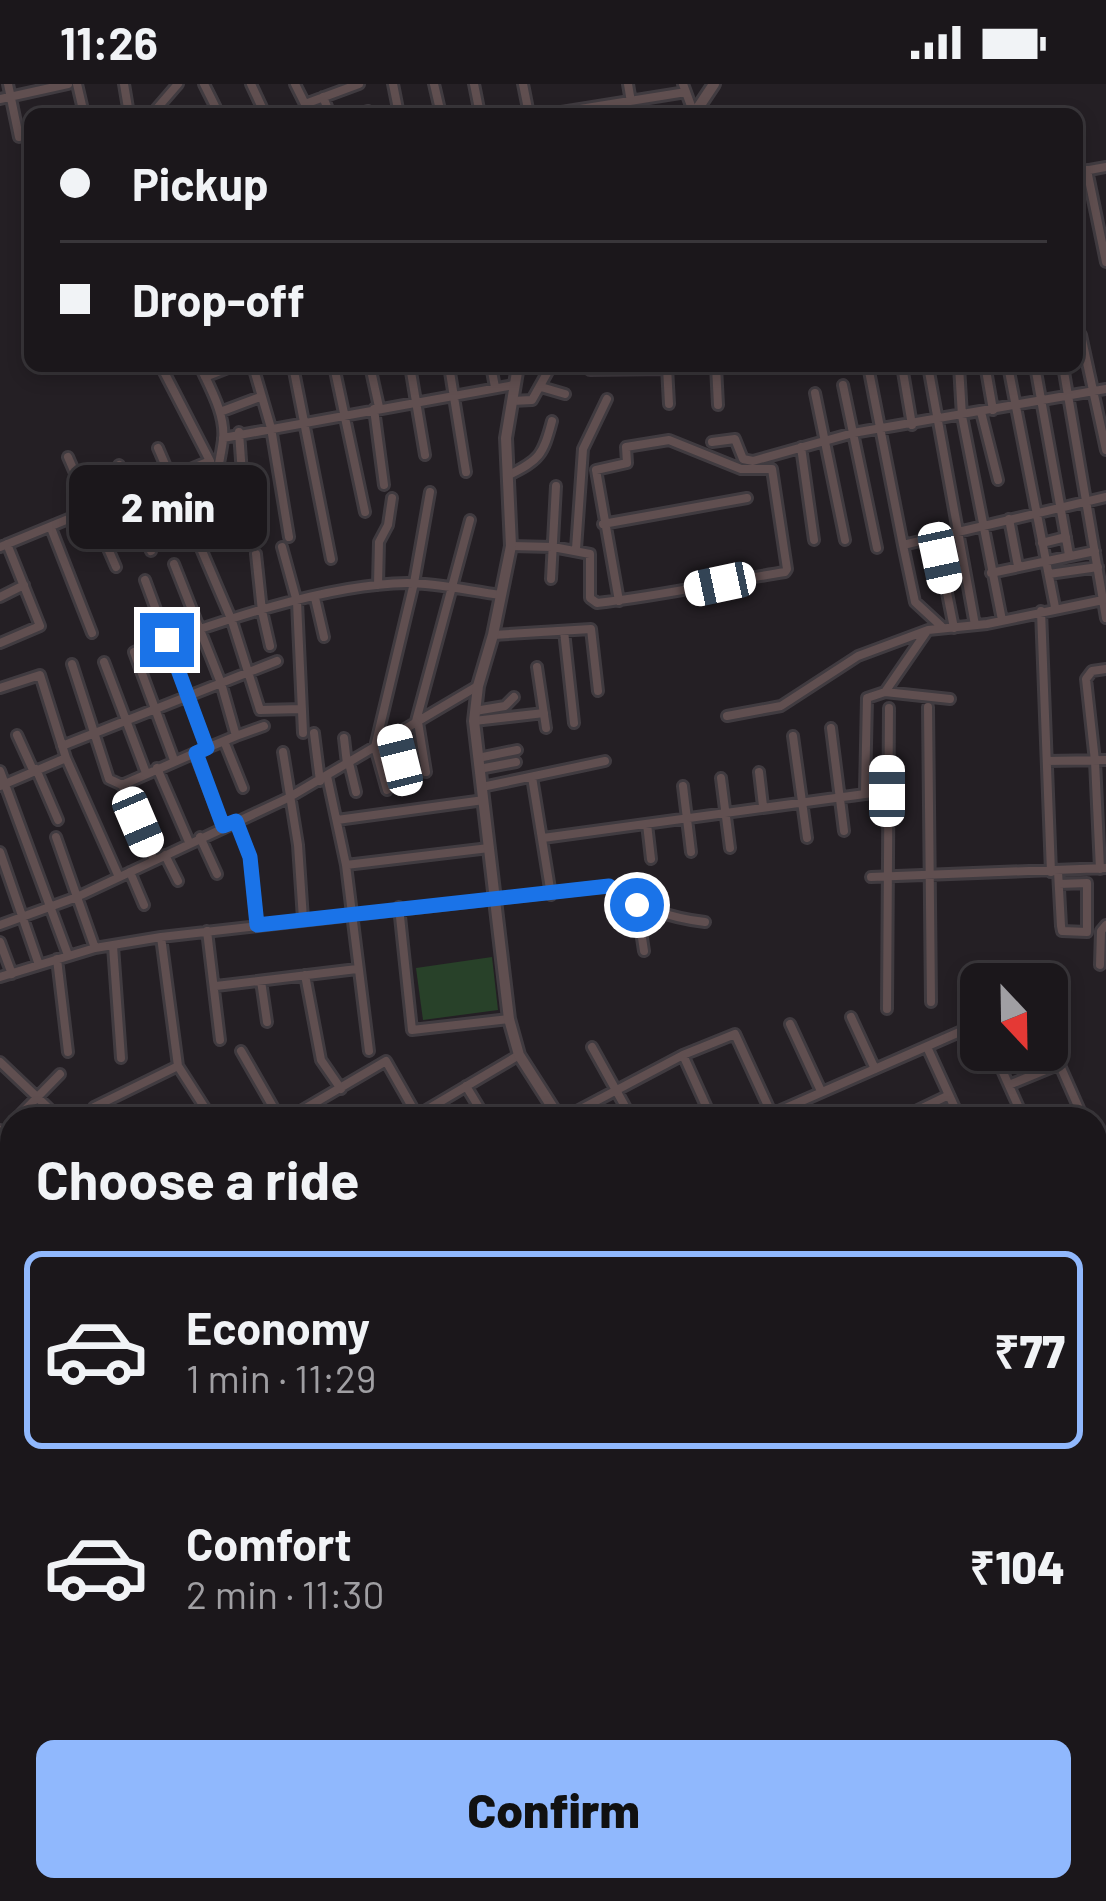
<!DOCTYPE html>
<html lang="en">
<head>
<meta charset="utf-8">
<style>
  body { margin:0; font-family:Barlow,sans-serif; background:#242024; color:#f1f3f6; height:100vh; display:flex; flex-direction:column; font-size:45px; white-space:nowrap }
  * { box-sizing:border-box; margin:0 }
  p { font-size:39px; color:#a09fa3 }
  .icon { flex:none; width:66px; height:66px; fill:none; stroke:currentColor; stroke-width:2; stroke-linecap:round; stroke-linejoin:round }
  .map { position:relative; flex:1; overflow:hidden }
  .panel { position:absolute; left:0px; top:1023px; width:1107px; height:795px; display:flex; flex-direction:column; background:#1b171b; border-radius:36px 36px 0 0; box-shadow:0 6px 18px #0003,0 0 0 3px #39363a }
  .panel>* { flex:none }
  .banner { position:absolute; left:24px; top:24px; width:1059px; height:264px; border-radius:18px; box-shadow:0 6px 18px #0003,0 0 0 3px #39363a; display:grid; align-content:center; height:264px; padding:0 36px; background:#1b171b }
  .needle { width:78px; rotate:158deg }
  .fabs { position:absolute; left:960px; top:879px; display:grid; gap:24px }
  .fabs a { display:grid; place-items:center; width:108px; height:108px; border-radius:18px; background:#1b171b; box-shadow:0 6px 18px #0003,0 0 0 3px #39363a; font-size:60px }
  .end { position:absolute; width:54px; height:54px; margin:-27px; border:15px solid #1a73e8; background:#fff; box-shadow:0 0 0 6px #fff }
  .from { border-radius:50% }
  .bubble { position:absolute; height:84px; border-radius:18px; background:#1b171b; box-shadow:0 6px 18px #0003,0 0 0 3px #39363a; font-size:39px; font-weight:800; line-height:84px; text-align:center }
  .car { position:absolute; width:36px; height:72px; margin:-36px -18px; border-radius:15px; box-shadow:0 0 9px 3px #0007; background:linear-gradient(#fff 24%,#345 0 40%,#fff 0 76%,#345 0 86%,#fff 0) }
  .banner b { display:flex; align-items:center; gap:42px; height:114px; font-size:45px }
  .banner b+b { border-top:3px solid #39363a }
  .banner i { width:30px; height:30px; background:#f1f3f6 }
  ul { padding:0; list-style:none }
  li { display:flex; align-items:center; gap:36px; height:198px; margin:0 24px 18px; padding:0 12px; border:6px solid transparent; border-radius:18px }
  li div { flex:1 }
  li b { display:block; font-size:45px }
  li em { font-style:normal; font-weight:800 }
  li.active { border-color:#90b8fd }
  li>.icon { width:108px; height:108px; stroke-width:1.5 }
  h2 { padding:0 36px; font-size:54px; line-height:144px }
  .primary-button { display:flex; gap:24px; margin-top:auto; padding:24px 36px }
  .primary-button a { flex:1; height:138px; border-radius:18px; background:#90b8fd; color:#111; font-size:48px; font-weight:800; line-height:138px; text-align:center }
  .status { display:flex; justify-content:space-between; align-items:center; height:84px; padding:0 60px; background:#1b171b; direction:ltr }
  .status svg { height:33px; fill:currentColor }
  .map>svg:first-child { display:block }
  .green { fill:#284129 }
  .lines { fill:none; stroke-linecap:round; stroke-linejoin:round }
  .minor-casing { stroke:#403b40; stroke-width:14 }
  .tertiary-casing { stroke:#403b40; stroke-width:16 }
  .minor { stroke:#604f50; stroke-width:8 }
  .tertiary { stroke:#604f50; stroke-width:10 }
  .route { stroke:#1a73e8; stroke-width:15 }
</style>
</head>
<body>
<div class="status"><b>11:26</b><svg viewBox="0 0 49 12"><path d="M0 12V9h3v3zM5 12V6h3v6zM10 12V3h3v9zM15 12V0h3v12zM26 1h20v11H26zM47 4h2v5h-2z"/></svg></div>
<div class="map">
<svg width="1106" height="1817" viewBox="0 0 1106 1817">
  <rect width="100%" height="100%" fill="#241f24"/>
  <path class="green" d="M492 873 498 926 423 936 416 884Z"/>
  <g class="lines">
    <defs>
      <path id="minor" d="M8 0 19 53
        M77 0 84 30
        M124 0 129 30
        M204 0 219 30
        M251 0 265 30
        M295 0 305 20 359 0
        M393 0 399 30
        M434 0 441 30
        M474 0 480 30
        M523 0 529 30
        M628 0 633 30
        M683 0 694 30
        M323 13 330 30
        M0 15 68 0
        M152 30 178 0
        M356 30 368 27
        M549 30 686 8
        M1087 86 1106 178
        M1084 87 1106 83
        M1081 251 1106 366
        M161 282 210 377
        M200 282C210 304 226 331 223 356 218 393 208 413 217 452
        M253 282 271 344 289 453
        M293 282 331 475
        M334 282 365 428
        M370 282 379 323
        M410 282 425 371
        M449 282 466 388
        M491 282 495 303
        M586 282 590 286 667 285
        M716 282 718 321
        M868 282 903 461 1106 413
        M902 282 912 341
        M928 282 975 541
        M959 282 962 332 1002 536
        M1008 282 1055 523
        M1035 282 1069 471
        M1063 282 1106 534
        M667 283 669 320
        M986 286 993 326
        M205 293 233 282
        M843 301 877 464
        M541 303 565 310
        M815 309 845 456
        M512 317 532 316 551 282
        M374 325 384 401
        M220 328 260 313
        M981 328 998 396
        M239 348 243 404 253 446
        M223 354 514 301
        M712 358 735 355 743 375 753 377 853 349 1106 305
        M801 363 814 456
        M158 364 232 537 260 626 302 625
        M68 373 116 483
        M119 381 151 467
        M507 392C540 376 543 371 552 337
        M1009 435 1018 482
        M603 440 747 414
        M51 444 92 549
        M1042 459 1066 453
        M903 461 915 518 941 542
        M511 462 553 463 590 470V514L597 519C660 512 722 498 785 488L787 485 772 385H741L669 356 626 363 627 379 596 386 619 517
        M0 463 210 377
        M282 463 297 518 303 649
        M576 465 583 365 607 315
        M256 470 262 527 270 562
        M940 474 954 544
        M174 480 221 599 236 652 195 669 223 742
        M991 489 1095 467
        M1049 490 1098 483
        M551 495 556 402
        M145 496 207 664
        M378 501 379 458 388 441 392 414
        M0 513 24 501
        M315 514 324 553
        M1041 527 1051 788
        M564 547 574 639
        M493 551 591 545 598 607
        M0 559 40 542 7 460
        M104 578 146 689
        M72 580 109 695 122 701 154 776
        M537 583 546 644
        M0 604 40 591 66 674 119 793
        M885 608 927 547
        M928 623 931 918
        M475 627 505 622 514 613
        M727 632 781 622 858 572 928 546 987 540 1103 516
        M416 637 470 436
        M474 637 544 629
        M418 638 426 688
        M831 644 844 747
        M314 649 320 697
        M17 651 33 686
        M395 651 406 701
        M236 652 264 642
        M793 652 807 754
        M344 654 347 680
        M224 657 243 704
        M62 662 277 577
        M283 668 298 761 303 835
        M478 674 517 666
        M174 676 134 568C213 540 324 500 407 499 437 499 470 507 501 511
        M1047 677 1106 676
        M349 679 356 708
        M157 684 189 758
        M36 685 58 736
        M479 685 516 678
        M0 687 68 871
        M759 688 763 722
        M327 692 346 781 369 967
        M532 693 551 811
        M721 694 730 764
        M122 701 195 669
        M0 702 66 674
        M683 702 691 768
        M482 703 605 677
        M387 706 375 663 414 499 430 408
        M865 708 867 614 885 608 950 615
        M337 736 484 716
        M236 737 250 773 257 841
        M647 740 651 775
        M200 753 217 790
        M543 754 887 707
        M0 768 39 881
        M165 771 178 797
        M346 781 489 764
        M1100 785 1095 677 1086 595 1092 587 1106 585
        M1058 787 1061 842 1062 847 1087 848V799L1059 800
        M130 788 144 821
        M871 793 1106 784
        M637 821 644 867
        M399 823 412 946 509 935
        M0 841 77 813 56 753
        M207 847 220 956
        M161 853 178 982
        M0 858 12 890
        M113 862 121 974
        M95 864 77 813 288 714 476 603
        M57 875 68 968
        M1100 881 1101 847 1106 841
        M305 891 321 976 341 1005
        M0 893 95 864 161 853 609 802C640 823 669 834 705 838
        M261 897 267 938
        M216 902 357 885
        M887 925 889 624
        M851 933 875 985
        M790 940 821 1007
        M1047 952 1081 1029
        M592 963 632 1035
        M927 963 960 1035
        M993 966 1024 1035
        M241 967 280 1035
        M683 971 712 1035
        M0 978 60 1035
        M1009 1001 1060 980
        M466 1002 486 1035
        M94 1023 178 982 212 1035
        M772 1030 971 943H981
        M16 1035 60 990
        M196 1035 208 1028
        M287 1035 386 977 419 1035
        M411 1035 519 971
        M562 1035 683 971 735 950 774 1035
        M899 1035 949 1011
        M0 1046 12 1058
        M1095 1269 1106 1262
        M0 1286 12 1311
        M0 1403 12 1429
        M1095 1418 1106 1422
        M2 1521 12 1516
        M0 1574 12 1568
        M0 1622 12 1616
        M0 1690 12 1714
        M0 1721 12 1715
        M1095 1783 1106 1781
        M429 1806 435 1817
        M475 1806 480 1817
        M521 1806 527 1817
        M575 1806 580 1817
        M585 1806 590 1817
        M638 1806 643 1817
        M683 1806 689 1817
        M871 1806 876 1817
        M921 1806 926 1817
        M967 1806 972 1817
        M0 1811 12 1805
        M100 1817 123 1806
        M214 1817 237 1806
        M335 1817 359 1806
        M794 1817 823 1806
        M1016 1817 1039 1806"/>
      <path id="tertiary" d="M694 30 714 0
        M518 282 506 354 511 462 493 551 478 602 474 637 509 935 519 971 560 1035
        M0 1074 12 1086
        M1100 1817 1106 1805"/>
    </defs>
    <use href="#minor" class="minor-casing"/>
    <use href="#tertiary" class="tertiary-casing"/>
    <use href="#minor" class="minor"/>
    <use href="#tertiary" class="tertiary"/>
  </g>
  <g class="lines">
    <path class="route" d="M167 556 207 664 196 669 223 742 236 737 250 773 257 841 609 802 637 821"/>
  </g>
</svg>
<div class="fabs">
<a><svg class="needle" viewBox="-14 -14 28 28"><path d="M0-13l5 13h-10z" fill="#e53935"/><path d="M0 13l5-13h-10z" fill="#a09fa3"/></svg></a>
</div>
<i class="end from" style="left:637px;top:821px"></i>
<i class="end" style="left:167px;top:556px"></i>
<div class="bubble" style="left:69px;top:381px;width:198px">2 min</div>
<i class="car" style="left:940px;top:474px;rotate:168deg"></i>
<i class="car" style="left:720px;top:500px;rotate:258deg"></i>
<i class="car" style="left:400px;top:676px;rotate:346deg"></i>
<i class="car" style="left:887px;top:707px;rotate:0deg"></i>
<i class="car" style="left:138px;top:738px;rotate:157deg"></i>
<div class="banner">
<b><i class="from"></i>Pickup</b>
<b><i></i>Drop-off</b>
</div>
<section class="panel">
<h2>Choose a ride</h2>
<ul>
<li class="active"><svg class="icon" aria-label="car" viewBox="0 0 24 24"><path d="M5 17H2v-5l4-1 3-4h7l3 4 3 1v5h-3M9 17h6M6 11h13"/><circle cx="7" cy="17" r="2"/><circle cx="17" cy="17" r="2"/></svg><div><b>Economy</b><p>1 min · 11:29</p></div><em>₹77</em></li>
<li><svg class="icon" aria-label="car" viewBox="0 0 24 24"><path d="M5 17H2v-5l4-1 3-4h7l3 4 3 1v5h-3M9 17h6M6 11h13"/><circle cx="7" cy="17" r="2"/><circle cx="17" cy="17" r="2"/></svg><div><b>Comfort</b><p>2 min · 11:30</p></div><em>₹104</em></li>
</ul>
<div class="primary-button"><a>Confirm</a></div>
</section>
</div>
</body>
</html>
